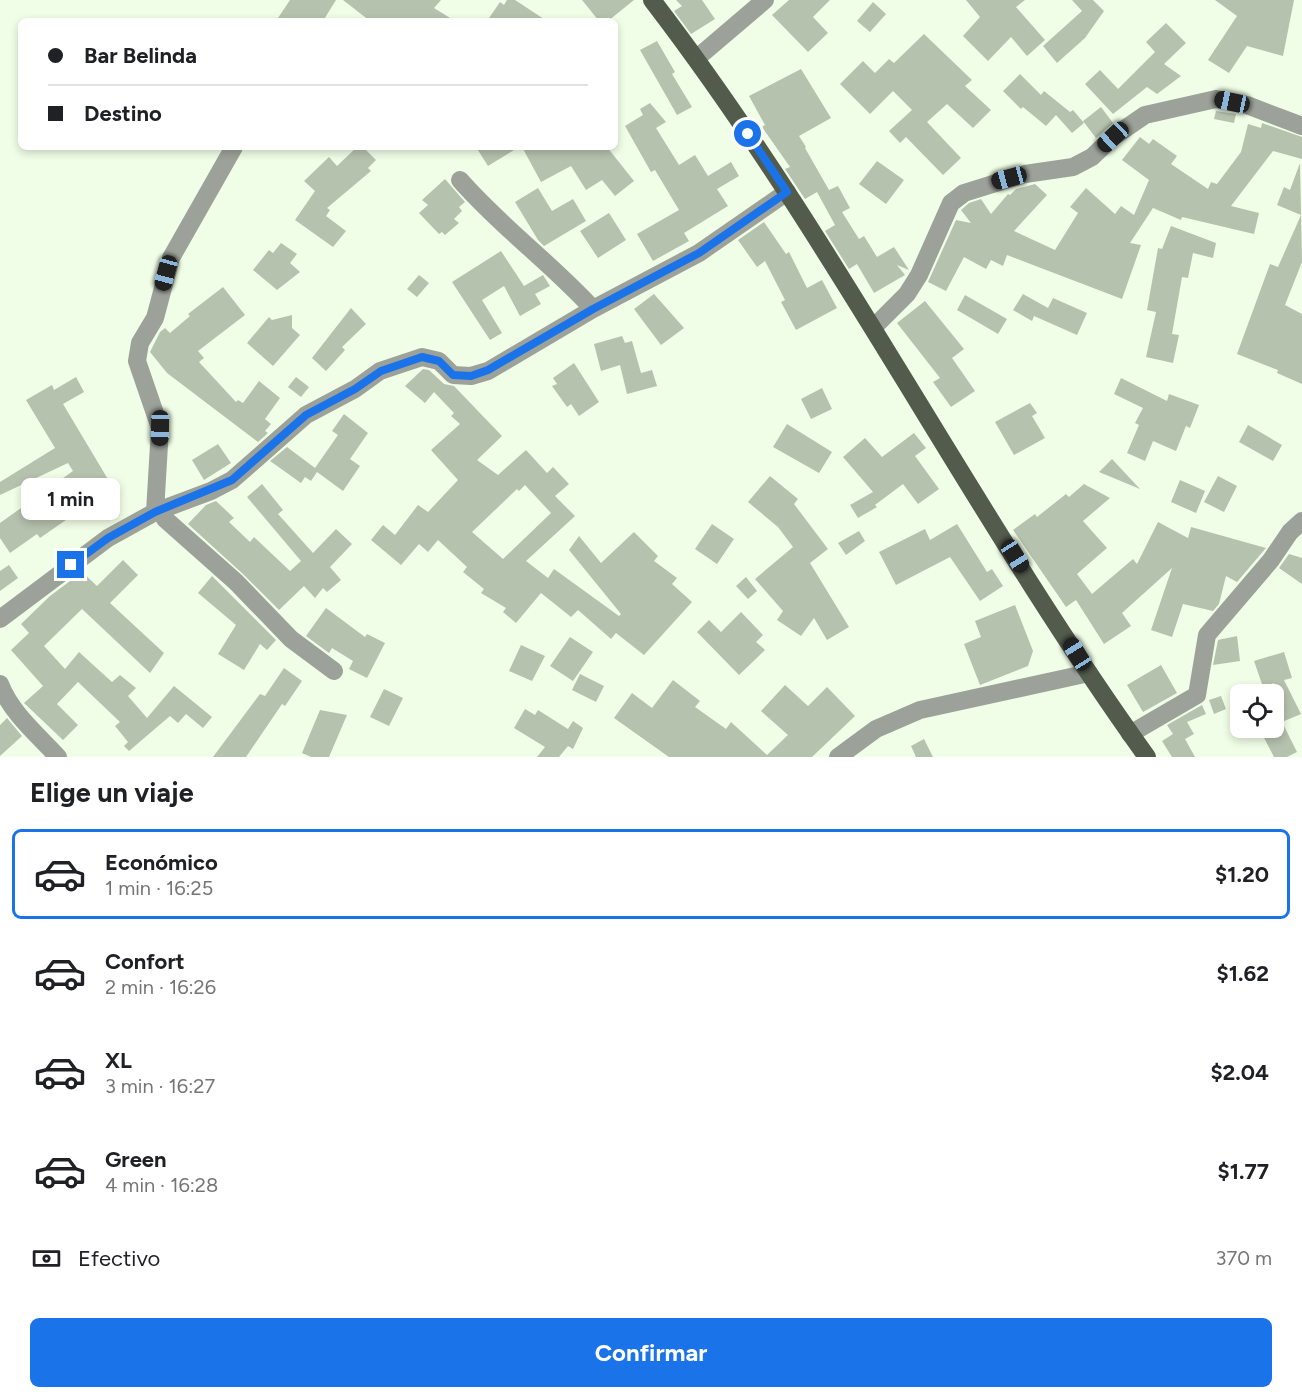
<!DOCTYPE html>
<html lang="es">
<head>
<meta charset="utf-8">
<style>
  body { margin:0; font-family:Figtree,sans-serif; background:#f2f2f2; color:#202124; height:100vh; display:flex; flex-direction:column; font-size:22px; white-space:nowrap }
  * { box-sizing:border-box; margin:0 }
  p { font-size:20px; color:#757577 }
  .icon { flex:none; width:33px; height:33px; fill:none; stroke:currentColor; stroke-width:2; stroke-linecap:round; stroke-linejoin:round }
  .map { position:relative; height:757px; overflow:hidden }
  .sheet { display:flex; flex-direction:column; background:#fff; flex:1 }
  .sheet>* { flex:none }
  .top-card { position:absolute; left:18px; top:18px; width:600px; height:132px; border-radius:9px; box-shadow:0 3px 9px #0003; display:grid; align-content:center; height:132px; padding:0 30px; background:#fff }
  .fabs { position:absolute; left:1230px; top:684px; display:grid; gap:12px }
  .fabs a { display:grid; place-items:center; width:54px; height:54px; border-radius:9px; background:#fff; box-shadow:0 3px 9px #0003; font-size:30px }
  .end { position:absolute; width:27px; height:27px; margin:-14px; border:8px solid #1a73e8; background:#fff; box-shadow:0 0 0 3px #fff }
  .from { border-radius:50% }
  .bubble { position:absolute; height:42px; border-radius:9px; background:#fff; box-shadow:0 3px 9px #0003; font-size:20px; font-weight:700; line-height:42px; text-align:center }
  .car { position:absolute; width:18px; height:36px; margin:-18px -9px; border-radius:8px; box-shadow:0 0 4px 2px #0007; background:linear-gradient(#222 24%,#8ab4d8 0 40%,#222 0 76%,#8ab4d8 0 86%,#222 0) }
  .top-card b { display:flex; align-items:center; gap:21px; height:57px; font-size:22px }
  .top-card b+b { border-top:2px solid #e0e0e0 }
  .top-card i { width:15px; height:15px; background:#202124 }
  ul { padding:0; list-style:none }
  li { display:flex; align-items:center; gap:18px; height:90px; margin:0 12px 9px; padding:0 18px; border:3px solid transparent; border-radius:9px }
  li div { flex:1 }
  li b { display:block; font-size:22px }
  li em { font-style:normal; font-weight:700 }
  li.on { border-color:#1a73e8 }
  li>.icon { width:54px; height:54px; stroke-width:1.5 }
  h2 { padding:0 30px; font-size:27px; line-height:72px }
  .pay { display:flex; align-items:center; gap:15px; height:66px; padding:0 30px; font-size:22px }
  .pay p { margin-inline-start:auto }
  .cta { display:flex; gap:12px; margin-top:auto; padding:12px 30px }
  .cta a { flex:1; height:69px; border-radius:9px; background:#1a73e8; color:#fff; font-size:24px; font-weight:700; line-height:69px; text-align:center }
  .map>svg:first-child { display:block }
  .building { fill:#b5c2ad; fill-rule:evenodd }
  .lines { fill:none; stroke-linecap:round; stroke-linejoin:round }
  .minor { stroke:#9ca299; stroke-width:18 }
  .major { stroke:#525b4c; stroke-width:18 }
  .route { stroke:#1a73e8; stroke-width:8 }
</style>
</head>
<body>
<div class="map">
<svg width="1302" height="757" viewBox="0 0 1302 757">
  <rect width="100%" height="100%" fill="#f0fee7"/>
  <path class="building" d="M290 0H336L323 21H276Z
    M343 0H441L434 8 455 21H370Z
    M507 0H515L547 21H487L500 2 504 5Z
    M582 0H634L608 21H599Z
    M676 0H702L715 19 691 34 674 11 682 6Z
    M789 0H830L813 17 828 33 808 52 772 15Z
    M966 0H1025L1016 7 1045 40 1027 56 1011 37 988 61 963 36 980 17Z
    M1072 0H1093L1104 11 1085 38 1057 63 1043 46 1082 11Z
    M1215 0H1294L1283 56 1247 46 1229 73 1208 60 1237 16Z
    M873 2 886 14 870 32 857 21Z
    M1166 23 1186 43 1164 64 1181 76 1157 94 1147 87 1113 114 1085 84 1100 70 1118 89 1155 52 1146 42Z
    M924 34 972 80 965 86 991 110 973 128 947 104 927 122 961 158 943 175 906 137 900 143 889 131 912 110 893 91 870 114 840 84 863 61 875 73 889 59 894 63Z
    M657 41 675 72 672 74 692 107 677 115 640 50Z
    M801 69 831 118 799 136 806 147 805 148 829 190 838 186 850 208 842 212 859 239 864 236 877 257 894 247 909 270 897 265 905 275 874 293 857 264 849 269 825 231 835 225 817 192 805 199 785 169 790 167 762 127 765 125 749 96Z
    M1020 74 1041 95 1044 91 1070 112 1073 110 1084 123 1072 133 1056 115 1046 126 1023 107 1021 109 1003 91Z
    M650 103 666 122 656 128 679 165 695 155 708 176 731 162 739 176 717 189 728 206 684 233 689 241 653 261 637 234 679 210 655 170 651 172 625 126 643 115 640 109Z
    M1101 107 1113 123 1096 138 1083 121Z
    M1216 111 1236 114 1234 123 1214 119Z
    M1262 123 1302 137V159L1273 151 1231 206 1259 213 1254 234 1182 217 1181 220 1153 208 1130 243 1141 245 1122 299 1007 255 1003 266 991 260 986 269 964 257 946 291 928 282 956 220 971 223 961 210 969 203 981 199 991 214 1008 194 1010 195 1016 189 1035 184 1047 195 1014 231 1055 250 1078 213 1070 207 1086 188 1115 214 1121 206 1134 215 1149 180 1122 160 1140 137 1149 144 1153 139 1177 156 1171 164 1208 189 1211 182 1217 184 1241 152 1248 124 1261 128Z
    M357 147H363L376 160 368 168 371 171 327 208 330 210 326 216 346 231 333 247 295 220 315 191 304 181 329 157 337 166Z
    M476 147H519L488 166Z
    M522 147H607L634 181 615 196 602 180 586 190 571 166 541 182Z
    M877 161 904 180 886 204 859 184Z
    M1300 163 1302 262 1285 305 1302 314V384L1277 373 1278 370 1237 354 1270 264 1278 267 1301 215 1277 205 1284 187 1290 190Z
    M445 179 465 202 459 207 462 211 454 219 459 223 445 235 442 232 439 234 419 213 428 205 422 200Z
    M538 188 552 211 573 199 586 221 544 246 538 240 515 202Z
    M609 213 626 240 598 258 580 231Z
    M764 222 786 254 789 252 807 288 822 280 837 308 796 330 781 302 785 300 765 261 757 267 738 240Z
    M1171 226 1216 243 1213 258 1193 253 1188 278 1182 277 1172 334 1179 335 1173 363 1146 357 1156 312 1147 310 1158 248 1162 249Z
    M281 243 297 254 290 263 300 272 277 290 253 270 269 250 273 253Z
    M501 251 524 286 543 275 550 286 535 294 541 304 520 316 504 286 482 300 502 333 490 340 452 282Z
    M419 275 429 283 417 297 407 289Z
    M223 287 245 315 198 351 204 358 199 362 236 402 238 400 243 403 259 381 280 398 265 419 271 424 265 431 268 433 258 442 167 373 150 352 160 332 165 328 170 333 190 316 188 314Z
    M654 294 684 328 661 345 634 309Z
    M1023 294 1048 308 1053 298 1087 313 1077 335 1034 316 1032 321 1013 310Z
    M965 295 1007 319 998 334 957 310Z
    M925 301 964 349 952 358 975 391 951 407 933 382 940 378 897 323Z
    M351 308 366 324 342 347 345 350 326 371 312 358Z
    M292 315V328L300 335 273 366 247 343 269 317 272 320Z
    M622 336 625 343 632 341 641 373 652 370 657 386 627 394 620 365 601 371 594 344Z
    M574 363 599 402 579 416 571 404 567 407 552 386 557 384 553 378Z
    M423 369 429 370 444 384 454 386 502 436 477 460 498 475 526 450 547 473 553 467 569 484 555 496 575 516 526 561 548 578 554 569 619 616 621 614 569 550 579 536 601 563 634 532 658 556 654 561 677 578 672 584 692 602 644 655 616 633 611 639 578 610 571 617 541 593 516 623 503 612 506 608 481 593 484 589 463 572 467 567 438 540 428 552 419 544 401 565 371 540 383 525 395 535 418 505 428 512 458 480 431 450 460 424 451 416 454 413 434 392 425 403 405 386ZM525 485 551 513 503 559 472 532 517 489 519 491Z
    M76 377 84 392 63 404 115 491 90 506 89 504 40 538 37 534 10 553 0 538V523L73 471 68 463 0 495V482L55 448 26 400 52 385 54 390Z
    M296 377 309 387 301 397 288 387Z
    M1121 378 1167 401 1169 394 1199 405 1190 428 1186 426 1176 451 1153 441 1145 461 1127 453 1139 425 1135 423 1143 408 1114 394Z
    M822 388 832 409 811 419 801 399Z
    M1030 403 1037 413 1032 416 1045 438 1014 455 995 422Z
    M344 414 368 433 350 459 360 466 343 491 317 472 311 481 305 477 301 483 270 461 287 447 315 468 338 435 332 431Z
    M787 424 832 452 819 473 773 447Z
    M1248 425 1282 445 1273 461 1239 442Z
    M914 433 926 448 915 456 939 489 918 504 903 484 875 505 877 507 858 518 850 505 873 492 843 457 865 438 882 457Z
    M218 444 231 463 204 480 192 460Z
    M1112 459 1140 489 1099 472Z
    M770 476 798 499 794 504 828 549 810 563 849 627 827 640 814 618 801 636 777 620 783 611 755 579 793 547 778 527 748 502Z
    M1218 476 1237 486 1224 512 1204 502Z
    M1180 480 1205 491 1196 513 1171 502Z
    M262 484 283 510 278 514 313 553 336 529 352 544 330 567 341 580 327 592 323 588 315 598 304 586 279 610 243 574 188 524 206 505 216 501 234 518 229 522 250 542 254 537 290 571 301 561 247 497Z
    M1084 484 1110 498 1083 521 1107 548 1077 574 1092 594 1133 559 1137 564 1158 522 1188 538 1191 527 1266 548 1237 582 1226 576 1219 604 1213 611 1183 604 1172 637 1151 630 1172 568 1122 613 1131 626 1104 644 1076 600 1066 607 1013 530 1035 514 1037 517 1066 494 1069 497Z
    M712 524 734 539 717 564 695 549Z
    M957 524 987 572 992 569 1003 586 980 601 950 557 896 585 879 552 925 529 930 540Z
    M859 531 865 541 846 555 838 543Z
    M1289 554 1302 558V584L1279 568Z
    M123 560 138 575 110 603 164 653 150 673 82 609 44 646 65 669 79 652 112 682 120 675 136 688 128 696 147 718 174 686 212 717 203 728 186 714 178 723 170 716 129 751 124 746 128 742 115 726 120 722 78 682 57 704 78 725 63 740 24 703 43 686 11 650 29 633 21 624 50 596 82 572 97 586Z
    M9 565 18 578 0 591V571Z
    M212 576 276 640 267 650 260 644 244 670 218 654 236 625 198 593Z
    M746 577 757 591 748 599 736 586Z
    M1015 605 1033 651 1028 666 980 685 964 644 981 637 975 621Z
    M326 608 365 637 367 634 385 643 367 678 349 669 353 661 332 648 329 653 306 636Z
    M741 612 763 635 756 642 765 650 739 675 697 632 709 620 721 632Z
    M1237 636 1240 661 1213 665 1218 640Z
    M570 637 593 652 573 681 550 666Z
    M521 645 545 656 532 681 509 671Z
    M1284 652 1292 678 1284 680 1301 714 1282 722 1297 752 1287 757H1274L1259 728H1274V683L1263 687 1254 661Z
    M1161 665 1177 693 1143 712 1127 685Z
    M284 668 302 681 285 706 282 704 246 757H213L260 694 265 696Z
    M580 674 604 686 596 702 572 690Z
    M673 680 700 701 695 707 726 729 731 722 767 755 788 735 761 711 785 685 808 706 827 687 855 716 812 757H669L614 718 632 693 652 708Z
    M384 689 403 698 389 726 370 717Z
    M1221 696 1226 709 1214 714 1209 700Z
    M1202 705 1206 714 1187 722 1194 734 1185 739 1195 757H1172L1162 741 1173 734 1167 725Z
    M525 709 535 715 538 710 568 729 573 721 583 728 573 749 568 746 559 757H537L545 747 514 728Z
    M320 710 347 715 329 757H311L302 753Z
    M7 718 22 736 0 756V725Z
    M924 739 933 757H916L911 746Z"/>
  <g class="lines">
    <path class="minor" d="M697 58 765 0
      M460 180C501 227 551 263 593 309
      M873 328 907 294 919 275 951 203 964 193 1025 174 1073 167 1092 157 1113 137 1145 115 1216 99 1247 105 1302 126
      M165 510V519L236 582 291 639 334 671
      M155 512 160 428 137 361 140 343 155 318 171 258 234 147
      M0 619 108 538 155 512 211 491 232 480 306 415 355 389 380 371 422 357 439 361 453 375 471 376 488 371 593 309 699 253 787 192
      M0 684C11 713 38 735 58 757
      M1130 734 1197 695 1207 635 1271 560 1290 532 1302 521
      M838 757 876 729 920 710 1089 673"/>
    <path class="major" d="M652 0C836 240 971 512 1147 757"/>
  </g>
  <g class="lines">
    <path class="route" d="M71 565 108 538 155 512 232 480 306 415 355 389 381 371 422 357 439 361 453 375 471 376 488 370 593 309 699 253 787 192 748 134"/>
  </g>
</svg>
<div class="fabs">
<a><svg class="icon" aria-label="locate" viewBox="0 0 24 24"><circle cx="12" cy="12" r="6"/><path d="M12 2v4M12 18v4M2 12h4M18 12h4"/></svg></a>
</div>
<i class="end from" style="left:748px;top:134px"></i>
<i class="end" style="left:71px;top:565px"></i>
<div class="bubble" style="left:21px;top:478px;width:99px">1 min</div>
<i class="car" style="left:1232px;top:102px;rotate:282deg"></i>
<i class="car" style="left:1113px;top:137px;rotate:227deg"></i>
<i class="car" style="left:1009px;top:178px;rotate:255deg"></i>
<i class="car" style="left:166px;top:273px;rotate:195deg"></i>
<i class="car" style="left:160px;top:428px;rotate:181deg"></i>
<i class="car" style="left:1015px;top:556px;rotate:148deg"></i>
<i class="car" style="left:1077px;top:654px;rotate:328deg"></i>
<div class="top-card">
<b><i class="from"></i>Bar Belinda</b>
<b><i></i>Destino</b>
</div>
</div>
<section class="sheet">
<h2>Elige un viaje</h2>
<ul>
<li class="on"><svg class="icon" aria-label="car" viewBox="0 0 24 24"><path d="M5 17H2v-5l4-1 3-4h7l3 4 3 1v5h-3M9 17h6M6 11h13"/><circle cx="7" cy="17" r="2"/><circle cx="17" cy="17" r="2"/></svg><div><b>Económico</b><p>1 min · 16:25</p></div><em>$1.20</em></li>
<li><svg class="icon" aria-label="car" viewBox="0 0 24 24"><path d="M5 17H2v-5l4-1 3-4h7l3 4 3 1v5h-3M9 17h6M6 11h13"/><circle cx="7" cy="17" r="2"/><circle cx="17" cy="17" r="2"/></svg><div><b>Confort</b><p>2 min · 16:26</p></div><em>$1.62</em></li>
<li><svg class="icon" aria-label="car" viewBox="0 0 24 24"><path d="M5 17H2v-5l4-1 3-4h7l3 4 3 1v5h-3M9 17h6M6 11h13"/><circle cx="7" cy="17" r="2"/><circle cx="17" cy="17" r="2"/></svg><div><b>XL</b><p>3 min · 16:27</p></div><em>$2.04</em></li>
<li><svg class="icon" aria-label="car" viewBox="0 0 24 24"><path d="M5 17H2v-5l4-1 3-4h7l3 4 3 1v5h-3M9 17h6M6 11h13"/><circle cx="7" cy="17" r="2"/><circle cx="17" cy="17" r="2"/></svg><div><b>Green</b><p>4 min · 16:28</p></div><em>$1.77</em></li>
</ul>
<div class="pay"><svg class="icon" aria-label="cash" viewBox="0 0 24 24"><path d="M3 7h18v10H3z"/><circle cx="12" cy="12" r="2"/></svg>Efectivo<p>370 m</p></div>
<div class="cta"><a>Confirmar</a></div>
</section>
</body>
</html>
